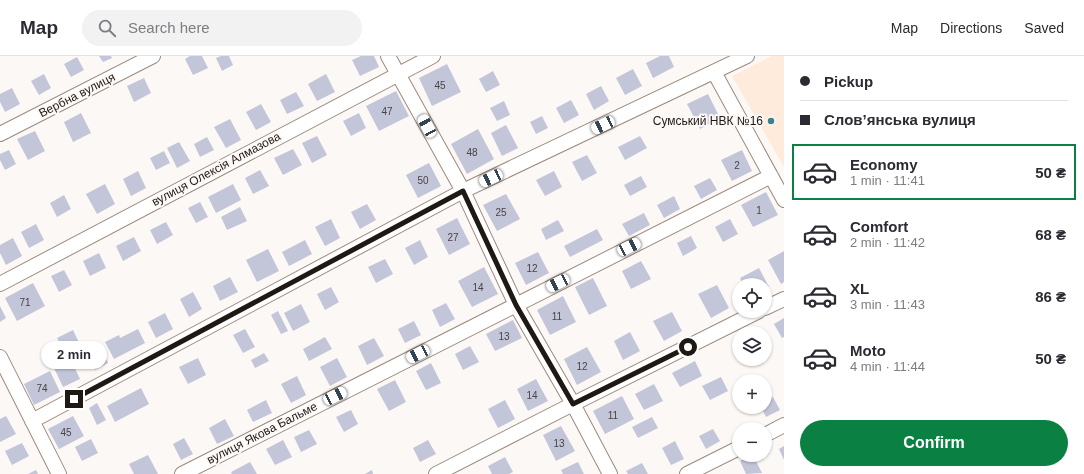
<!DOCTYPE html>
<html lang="en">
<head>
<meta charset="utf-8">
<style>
  body { margin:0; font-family:Arial,sans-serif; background:#f2f2f3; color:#2b2b33; height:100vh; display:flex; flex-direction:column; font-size:15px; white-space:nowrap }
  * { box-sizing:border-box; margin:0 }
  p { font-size:13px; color:#7c7c81 }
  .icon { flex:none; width:22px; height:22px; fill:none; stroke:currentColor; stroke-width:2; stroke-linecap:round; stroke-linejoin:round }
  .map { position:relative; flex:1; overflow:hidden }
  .panel { display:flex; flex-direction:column; background:#fff; width:300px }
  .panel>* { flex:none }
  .top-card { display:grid; align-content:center; height:88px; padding:0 16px; background:#fff }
  .fabs { position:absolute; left:732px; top:222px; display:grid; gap:8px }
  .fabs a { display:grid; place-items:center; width:40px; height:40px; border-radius:50%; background:#fff; box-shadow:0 1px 3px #0004; font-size:20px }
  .end { position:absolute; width:18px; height:18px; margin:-9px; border:5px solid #1f1914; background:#fff; box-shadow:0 0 0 2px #fff }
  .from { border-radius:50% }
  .bubble { position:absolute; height:28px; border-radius:14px; background:#fff; box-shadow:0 1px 3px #0004; font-size:13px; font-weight:800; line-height:28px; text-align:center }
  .car { position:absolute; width:12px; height:24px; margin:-12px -6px; border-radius:5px; box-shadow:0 0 3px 1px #0007; background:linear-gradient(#fff 24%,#345 0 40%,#fff 0 76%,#345 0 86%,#fff 0) }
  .top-card b { display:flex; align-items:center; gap:14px; height:38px; font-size:15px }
  .top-card b+b { border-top:1px solid #e1e1e2 }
  .top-card i { width:10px; height:10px; background:#2b2b33 }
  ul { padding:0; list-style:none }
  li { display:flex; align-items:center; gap:12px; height:56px; margin:0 8px 6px; padding:0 8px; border:2px solid transparent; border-radius:0px }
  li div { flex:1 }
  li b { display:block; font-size:15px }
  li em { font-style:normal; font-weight:800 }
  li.on { border-color:#0b8043 }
  li>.icon { width:36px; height:36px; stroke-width:1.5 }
  .cta { display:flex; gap:8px; margin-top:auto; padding:8px 16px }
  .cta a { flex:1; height:46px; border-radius:24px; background:#0b8043; color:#fff; font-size:16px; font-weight:800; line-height:46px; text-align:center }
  header { display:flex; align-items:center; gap:24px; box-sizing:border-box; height:56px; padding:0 20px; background:#fff; border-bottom:1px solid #e1e1e2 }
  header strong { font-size:19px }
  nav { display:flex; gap:22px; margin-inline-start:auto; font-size:14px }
  .search { width:280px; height:36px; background:#f2f2f3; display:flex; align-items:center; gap:10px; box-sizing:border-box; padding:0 14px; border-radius:22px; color:#7c7c81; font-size:15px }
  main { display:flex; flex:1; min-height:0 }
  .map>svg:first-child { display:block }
  .education { fill:#ffebdc }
  .building { fill:#c3c5d9 }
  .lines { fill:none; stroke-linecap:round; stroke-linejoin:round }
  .minor-casing { stroke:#9b8a7d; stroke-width:16 }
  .minor { stroke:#fff; stroke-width:14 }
  .route { stroke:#1f1914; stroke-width:5 }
  .poi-dot { fill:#3b828a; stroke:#fcf8f6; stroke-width:1.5 }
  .labels { text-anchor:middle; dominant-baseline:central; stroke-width:4; stroke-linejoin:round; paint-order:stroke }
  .number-label { font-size:10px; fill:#484445 }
  .street-label { font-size:12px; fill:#1f1914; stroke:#fcf8f6 }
  .poi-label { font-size:12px; fill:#1f1914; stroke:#fcf8f6; text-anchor:end }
</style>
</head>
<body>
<header>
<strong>Map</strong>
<div class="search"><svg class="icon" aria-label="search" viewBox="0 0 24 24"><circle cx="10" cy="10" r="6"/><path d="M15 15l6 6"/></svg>Search here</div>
<nav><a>Map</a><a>Directions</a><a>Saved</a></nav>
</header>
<main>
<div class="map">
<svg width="784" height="418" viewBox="0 0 784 418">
  <rect width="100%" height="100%" fill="#fcf8f6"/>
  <path class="education" d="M772 0H784V111L732 20Z"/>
  <path class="building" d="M99 0H111L112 2 103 6Z
    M190 0H202L208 12 193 19 185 3Z
    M221 0H229L233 9 222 15 216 2Z
    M361 0H374L379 11 360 20 352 4Z
    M660 0H669L674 11 653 22 646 7Z
    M77 1 84 14 71 21 64 8Z
    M447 8 461 36 432 50 419 22Z
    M633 13 642 30 625 39 616 22Z
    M493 15 500 29 486 36 479 23Z
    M44 18 51 32 39 39 31 25Z
    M326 18 335 36 317 45 308 28Z
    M144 22 151 37 134 46 127 30Z
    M601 30 609 45 594 54 586 38Z
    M12 32 20 48 5 56 0 46V38Z
    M396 35 409 60 379 75 366 50Z
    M296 36 304 50 287 58 280 44Z
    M708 38 720 62 700 73 687 48Z
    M571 44 579 59 564 67 556 52Z
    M504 45 510 59 497 65 490 52Z
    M261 48 271 66 256 74 246 56Z
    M81 57 91 77 73 86 64 66Z
    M359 57 366 72 351 80 343 65Z
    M542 60 548 72 536 78 530 66Z
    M230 63 241 84 226 92 214 71Z
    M506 69 518 92 502 100 491 77Z
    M478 73 494 103 467 118 451 88Z
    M35 75 45 95 28 104 17 83Z
    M317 80 327 99 312 107 302 87Z
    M640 80 647 92 625 104 618 91Z
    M207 81 214 94 200 101 194 88Z
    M179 86 190 105 177 112 167 92Z
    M293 93 302 109 283 119 274 102Z
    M9 94 16 108 5 114 0 104V98Z
    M742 94 752 115 732 125 721 104Z
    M164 95 170 107 156 114 150 102Z
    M587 99 597 117 582 125 572 106Z
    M429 107 441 130 418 142 406 119Z
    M260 114 269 130 253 138 245 122Z
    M138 115 146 132 131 140 123 123Z
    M554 115 562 131 545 140 536 124Z
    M641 120 647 131 630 140 624 129Z
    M710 122 717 134 701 143 694 130Z
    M105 128 115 148 97 158 86 138Z
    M233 128 241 144 216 157 208 141Z
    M766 136 778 159 753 171 741 149Z
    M506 138 520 163 497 175 483 149Z
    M64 139 71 153 57 161 50 147Z
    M674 140 680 153 664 162 657 149Z
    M200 146 208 161 196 167 188 152Z
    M367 148 376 164 360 173 351 156Z
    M240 151 247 165 227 174 221 161Z
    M644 157 650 169 629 180 622 168Z
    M457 162 470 188 449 199 436 173Z
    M331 163 340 182 325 190 315 171Z
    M730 163 738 178 723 186 715 171Z
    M558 164 564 175 546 184 541 173Z
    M166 166 173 179 157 188 150 174Z
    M36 168 44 184 29 192 21 176Z
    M597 173 603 184 570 201 564 190Z
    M691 180 697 192 683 200 677 187Z
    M134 181 141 195 123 205 116 190Z
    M13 182 22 200 6 209 0 197V189Z
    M305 184 312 198 289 210 282 196Z
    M420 184 428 201 414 209 405 192Z
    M268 193 279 215 257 226 246 204Z
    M784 195V226L781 228 768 204Z
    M538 196 549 217 526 229 515 207Z
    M99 197 106 212 90 220 83 205Z
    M385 203 393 218 376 227 368 211Z
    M641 205 651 223 631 233 622 215Z
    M484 211 498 238 472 251 458 225Z
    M759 212 769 231 765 233V229H743L740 222Z
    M64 214 72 229 59 236 51 220Z
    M230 221 238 236 220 245 213 230Z
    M593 222 607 250 589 259 575 231Z
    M33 227 45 250 17 265 5 242Z
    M717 229 729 252 711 262 698 238Z
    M331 231 339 246 325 254 317 238Z
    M193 236 202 253 189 261 180 243Z
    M563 240 576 266 550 279 537 254Z
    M446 247 455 263 440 271 432 254Z
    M301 248 310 266 293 275 284 257Z
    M0 250 6 262 0 266Z
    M278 255 288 275 281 278 271 259Z
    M672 256 682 275 664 285 653 265Z
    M165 257 173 273 156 282 148 266Z
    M784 262V281L782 282 774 268Z
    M513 264 522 282 495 295 486 278Z
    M414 265 421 279 405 287 398 273Z
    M138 273 145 287 114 303 105 286 119 279 120 282Z
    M245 273 255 291 243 297 233 279Z
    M73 274 81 291 66 299 57 282Z
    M630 276 640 295 623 304 614 285Z
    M325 281 332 293 309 305 303 293Z
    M374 282 384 300 367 309 358 290Z
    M99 288 108 307 95 314 85 295Z
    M470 290 479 306 463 314 455 298Z
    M587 291 601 316 577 329 564 303Z
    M264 297 269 305 255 312 251 304Z
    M198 302 206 319 188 328 179 311Z
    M337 302 347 321 330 330 320 311Z
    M71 304 80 323 63 331 54 312Z
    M695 305 702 320 680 331 672 317Z
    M431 307 441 327 426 334 416 315Z
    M50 315 60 336 34 349 24 328Z
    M297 320 306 339 291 347 281 328Z
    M721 321 728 335 710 344 702 330Z
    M536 323 548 345 528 355 517 333Z
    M395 324 406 346 389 355 377 333Z
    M654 328 663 345 644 354 635 338Z
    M141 332 149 348 115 366 107 350Z
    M622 340 634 363 605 378 593 355Z
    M773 341 780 354 766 361 761 351H765V345Z
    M266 344 272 357 253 366 247 354Z
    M505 344 515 363 498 372 488 353Z
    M97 347 106 364 97 369 89 352Z
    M351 354 358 368 344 376 336 361Z
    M6 360 16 378 0 386V363Z
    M73 360 84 380 59 393 48 373Z
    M652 361 658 372 638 382 632 371Z
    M225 363 234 380 217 388 209 372Z
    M561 370 575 395 556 405 543 379Z
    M713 373 720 385 706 393 699 380Z
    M309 374 317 388 301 396 294 381Z
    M184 382 193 398 181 404 173 388Z
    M91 383 98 397 82 405 75 391Z
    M283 384 292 401 275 409 266 393Z
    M428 384 436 398 420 406 413 392Z
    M675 385 684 403 671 409 662 392Z
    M22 387 29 400 12 409 5 395Z
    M784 390V404L779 393Z
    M148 399 158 418H134L129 408Z
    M751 399H753L762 417 746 418 740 405Z
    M505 401 513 416 509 418H492L488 410Z
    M250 406 257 418H232L231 416Z
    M578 406 584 418H563L561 414Z
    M642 407 648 418H628L626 415Z
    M36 414 38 418H28Z
    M372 414 373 418H365Z"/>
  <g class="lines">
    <defs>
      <path id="minor" d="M388 0 463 135 516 249 573 348 610 418
        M714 16 784 144
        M0 78 153 0
        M0 228 433 0
        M765 252 784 243
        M0 301 59 418
        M32 365 463 135 747 0
        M765 379 784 369
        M182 418 771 120
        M436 418 573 348 759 255
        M687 418 739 392"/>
    </defs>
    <use href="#minor" class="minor-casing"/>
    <use href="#minor" class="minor"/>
  </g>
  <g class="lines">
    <path class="route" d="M74 343 463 135 516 249 573 348 688 291"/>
  </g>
  <circle class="poi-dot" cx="771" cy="65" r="4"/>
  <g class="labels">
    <g class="number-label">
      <text x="440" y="29">45</text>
      <text x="387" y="55">47</text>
      <text x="472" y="96">48</text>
      <text x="737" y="109">2</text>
      <text x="423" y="124">50</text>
      <text x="759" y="154">1</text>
      <text x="501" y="156">25</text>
      <text x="453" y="181">27</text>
      <text x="532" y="212">12</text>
      <text x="478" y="231">14</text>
      <text x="25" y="246">71</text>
      <text x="557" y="260">11</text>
      <text x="504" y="280">13</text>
      <text x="582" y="310">12</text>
      <text x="42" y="332">74</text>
      <text x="532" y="339">14</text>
      <text x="613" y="359">11</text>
      <text x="66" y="376">45</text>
      <text x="559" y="387">13</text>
    </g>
    <g class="street-label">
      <text transform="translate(77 39) rotate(-27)">Вербна вулиця</text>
      <text transform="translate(216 113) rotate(-28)">вулиця Олексія Алмазова</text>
      <text transform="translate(262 377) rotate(-27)">вулиця Якова Бальме</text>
    </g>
    <g class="poi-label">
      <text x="763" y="65">Сумський НВК №16</text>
    </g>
  </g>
</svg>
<div class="fabs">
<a><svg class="icon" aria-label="locate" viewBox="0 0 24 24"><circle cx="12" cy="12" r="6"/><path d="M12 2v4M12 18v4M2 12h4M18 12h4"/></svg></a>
<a><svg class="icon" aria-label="layers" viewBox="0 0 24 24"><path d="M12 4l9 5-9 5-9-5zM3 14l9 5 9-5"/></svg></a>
<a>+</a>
<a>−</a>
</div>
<i class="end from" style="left:688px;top:291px"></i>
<i class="end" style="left:74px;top:343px"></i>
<div class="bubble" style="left:41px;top:285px;width:66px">2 min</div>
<i class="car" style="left:603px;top:69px;rotate:245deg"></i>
<i class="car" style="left:427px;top:70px;rotate:331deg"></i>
<i class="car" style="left:491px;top:122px;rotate:245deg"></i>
<i class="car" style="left:629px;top:191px;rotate:63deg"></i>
<i class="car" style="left:558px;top:227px;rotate:243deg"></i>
<i class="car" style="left:418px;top:298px;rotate:243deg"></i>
<i class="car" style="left:335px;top:340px;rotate:63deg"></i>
</div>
<section class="panel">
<div class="top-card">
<b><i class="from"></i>Pickup</b>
<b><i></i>Словʼянська вулиця</b>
</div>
<ul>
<li class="on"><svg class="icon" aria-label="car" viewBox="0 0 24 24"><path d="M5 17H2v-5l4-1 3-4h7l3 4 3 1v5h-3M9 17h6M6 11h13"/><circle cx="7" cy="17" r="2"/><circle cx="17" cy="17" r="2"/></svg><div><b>Economy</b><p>1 min · 11:41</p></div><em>50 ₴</em></li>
<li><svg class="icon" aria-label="car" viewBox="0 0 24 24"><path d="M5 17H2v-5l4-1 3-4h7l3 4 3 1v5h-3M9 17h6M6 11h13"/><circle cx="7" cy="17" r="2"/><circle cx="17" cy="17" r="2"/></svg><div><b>Comfort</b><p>2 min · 11:42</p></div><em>68 ₴</em></li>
<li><svg class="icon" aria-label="car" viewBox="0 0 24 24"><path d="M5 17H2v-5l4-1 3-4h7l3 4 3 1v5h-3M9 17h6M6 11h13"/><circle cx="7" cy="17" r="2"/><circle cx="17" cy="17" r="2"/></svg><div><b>XL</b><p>3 min · 11:43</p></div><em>86 ₴</em></li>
<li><svg class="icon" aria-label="car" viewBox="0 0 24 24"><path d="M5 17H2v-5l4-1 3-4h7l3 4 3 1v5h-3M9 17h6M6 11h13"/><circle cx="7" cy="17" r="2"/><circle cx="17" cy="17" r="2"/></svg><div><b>Moto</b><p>4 min · 11:44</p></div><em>50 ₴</em></li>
</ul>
<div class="cta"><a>Confirm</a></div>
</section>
</main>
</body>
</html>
